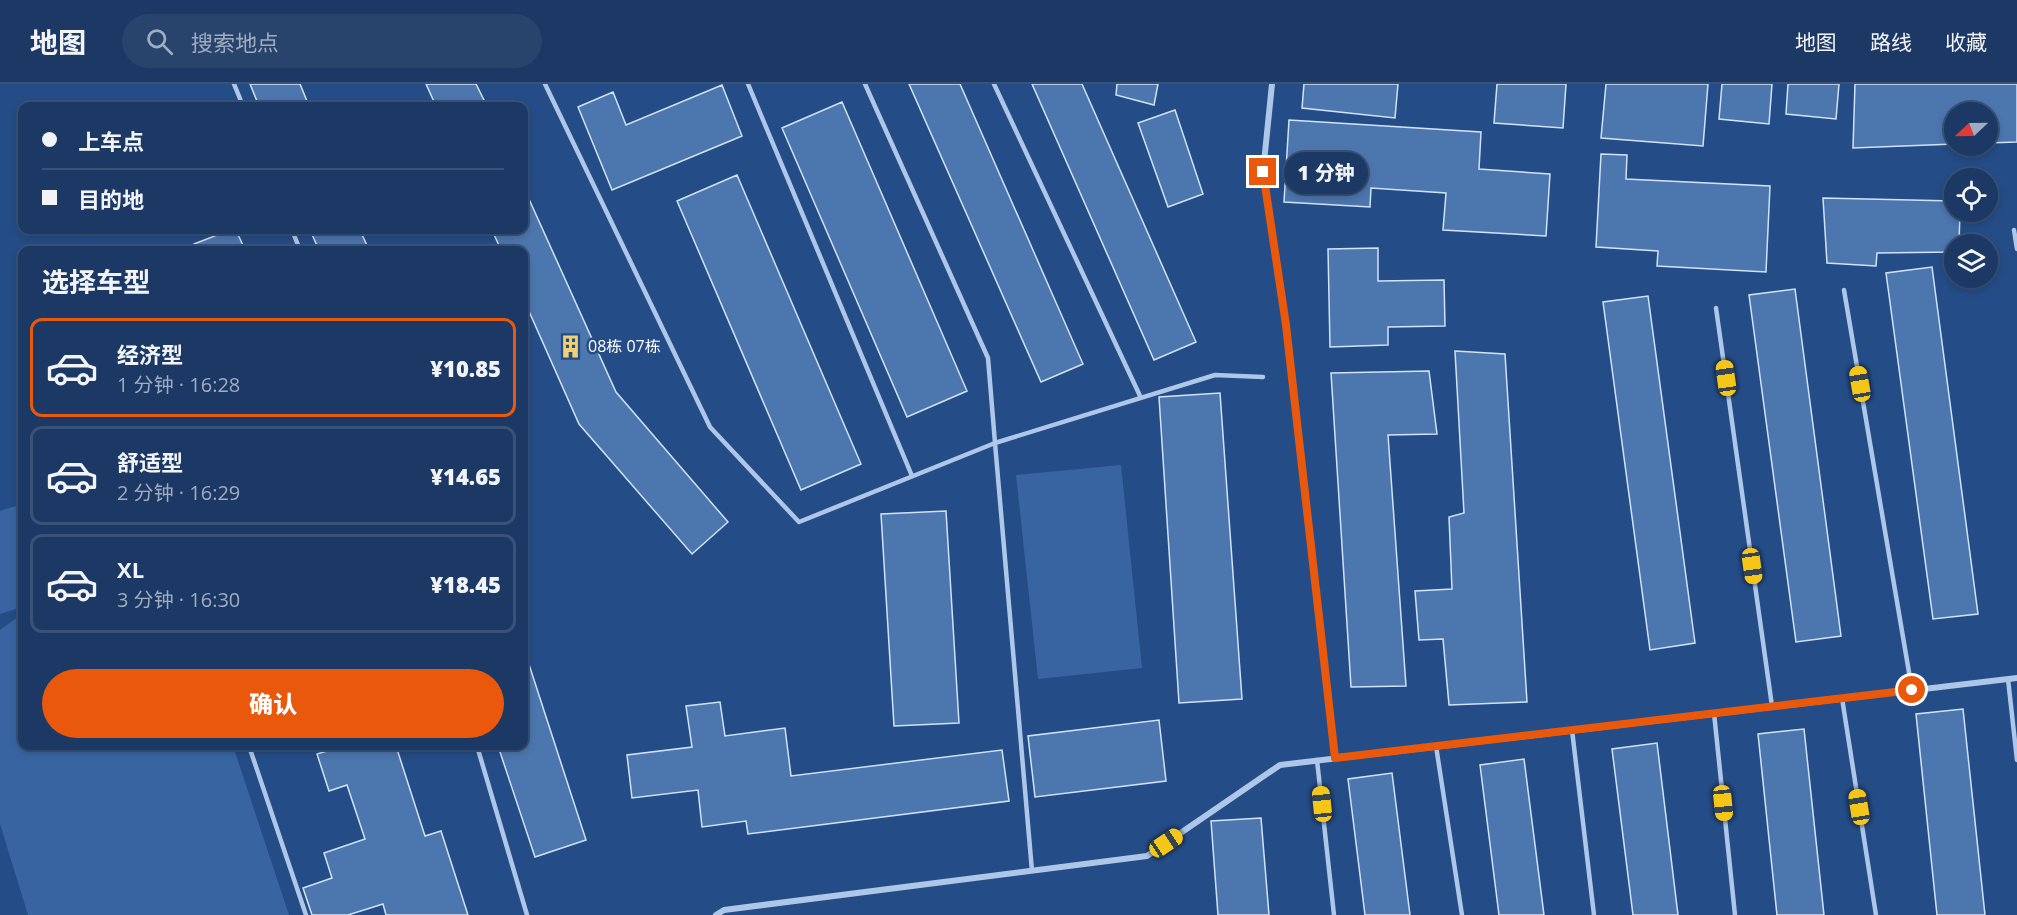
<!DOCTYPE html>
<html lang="zh">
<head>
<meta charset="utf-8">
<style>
  body { margin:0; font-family:"Open Sans","Noto Sans SC",sans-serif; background:#28446d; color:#f1f3f6; height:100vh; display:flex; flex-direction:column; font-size:22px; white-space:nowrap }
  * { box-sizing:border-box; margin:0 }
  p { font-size:20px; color:#a0acbf }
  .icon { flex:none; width:33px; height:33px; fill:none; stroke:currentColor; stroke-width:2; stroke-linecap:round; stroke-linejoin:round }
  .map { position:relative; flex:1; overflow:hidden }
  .panel { position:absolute; left:18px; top:162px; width:510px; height:504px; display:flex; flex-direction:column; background:#1b3964; border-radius:12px; box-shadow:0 3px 9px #0003,0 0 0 2px #395378 }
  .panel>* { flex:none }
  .top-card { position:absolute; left:18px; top:18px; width:510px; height:132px; border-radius:12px; box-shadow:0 3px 9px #0003,0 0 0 2px #395378; display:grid; align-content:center; height:132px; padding:0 24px; background:#1b3964 }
  .needle { width:39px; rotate:248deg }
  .controls { position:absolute; left:1944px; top:18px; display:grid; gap:12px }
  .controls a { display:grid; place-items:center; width:54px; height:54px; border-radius:50%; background:#1b3964; box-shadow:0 3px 9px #0003,0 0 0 2px #395378; font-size:30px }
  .end { position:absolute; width:27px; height:27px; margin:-14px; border:8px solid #ea580c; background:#fff; box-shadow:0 0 0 3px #fff }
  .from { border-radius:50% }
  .bubble { position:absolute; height:42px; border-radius:21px; background:#1b3964; box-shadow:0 3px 9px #0003,0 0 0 2px #395378; font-size:20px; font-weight:800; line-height:42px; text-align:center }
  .car { position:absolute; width:18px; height:36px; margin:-18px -9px; border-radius:8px; box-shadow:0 0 4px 2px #0007; background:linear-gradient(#f5c518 24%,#345 0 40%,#f5c518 0 76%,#345 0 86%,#f5c518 0) }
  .top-card b { display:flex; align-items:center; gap:21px; height:57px; font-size:22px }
  .top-card b+b { border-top:2px solid #395378 }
  .top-card i { width:15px; height:15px; background:#f1f3f6 }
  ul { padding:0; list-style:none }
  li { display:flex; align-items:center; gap:18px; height:99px; margin:0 12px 9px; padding:0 12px; border:3px solid #395378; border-radius:12px }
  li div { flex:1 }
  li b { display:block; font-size:22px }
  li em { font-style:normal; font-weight:800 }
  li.active { border-color:#ea580c }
  li>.icon { width:54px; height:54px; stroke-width:1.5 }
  h2 { padding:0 24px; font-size:27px; line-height:72px }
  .button { display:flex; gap:12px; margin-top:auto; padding:12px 24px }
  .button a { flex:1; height:69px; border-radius:36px; background:#ea580c; color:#fff; font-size:24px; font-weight:800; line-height:69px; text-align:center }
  header { display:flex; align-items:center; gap:36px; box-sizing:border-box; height:84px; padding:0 30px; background:#1b3964; border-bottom:2px solid #395378 }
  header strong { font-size:28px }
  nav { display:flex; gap:33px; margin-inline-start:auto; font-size:21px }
  .search { width:420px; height:54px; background:#28446d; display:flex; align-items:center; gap:15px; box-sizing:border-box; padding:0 21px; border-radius:33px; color:#a0acbf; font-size:22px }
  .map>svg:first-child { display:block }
  .green { fill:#3865a2 }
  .building { fill:#4c76ae; stroke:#d2e2f7; stroke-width:1.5 }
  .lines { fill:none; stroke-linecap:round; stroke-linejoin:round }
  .service { stroke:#aec7e9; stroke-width:4.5 }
  .minor { stroke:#aec7e9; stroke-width:6 }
  .route { stroke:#ea580c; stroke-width:8 }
  .labels { text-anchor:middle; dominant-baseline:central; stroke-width:5; stroke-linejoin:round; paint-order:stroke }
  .poi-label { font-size:16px; fill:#fff; stroke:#244c86; text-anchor:start }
</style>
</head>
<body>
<header>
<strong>地图</strong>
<div class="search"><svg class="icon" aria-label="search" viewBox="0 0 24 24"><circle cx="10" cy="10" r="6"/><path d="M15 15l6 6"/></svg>搜索地点</div>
<nav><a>地图</a><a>路线</a><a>收藏</a></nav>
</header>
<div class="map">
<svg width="2017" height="831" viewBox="0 0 2017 831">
  <rect width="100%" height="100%" fill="#244c86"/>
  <path class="green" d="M1121 381 1142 584 1038 595 1016 391Z
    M22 420V523L0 530V427Z
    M22 530V662H233L289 831H28L0 740V546Z"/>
  <path class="building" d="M250 0H300L309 22H259Z
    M426 0H476L487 22H436Z
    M909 0H960L1083 280 1041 298Z
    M1032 0H1082L1196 258 1154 276Z
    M1117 0H1158L1154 21 1116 11Z
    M1304 0H1398L1395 34 1302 24Z
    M1497 0H1566L1563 44 1494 39Z
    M1606 0H1708L1703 62 1601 54Z
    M1722 0H1772L1769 40 1719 35Z
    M1788 0H1839L1836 35 1786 30Z
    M1855 0H2017V58L1988 59V28H1954V60L1853 64Z
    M722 1 742 52 612 106 578 23 613 8 626 41Z
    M842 18 967 307 907 333 782 44Z
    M1175 26 1203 110 1168 123 1138 39Z
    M1289 36 1481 48 1479 85 1550 90 1546 152 1443 146 1446 109 1371 104 1370 123 1284 118Z
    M1601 70 1627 71 1626 95 1770 102 1766 188 1657 182 1658 167 1596 163Z
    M737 91 861 380 801 406 677 117Z
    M524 104 616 308 728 438 692 470 579 340 524 216V166H501L492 146H524Z
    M1823 114 1954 117V128H1960L1959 160H1954V168L1877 169 1876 182 1827 179Z
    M230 146H236L245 166H196L194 160Z
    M310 146H360L369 166H319Z
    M1378 164V197L1444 196 1445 242 1388 243V261L1330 263 1328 165Z
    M1932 183 1978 530 1933 535 1886 189Z
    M1795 205 1841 552 1796 558 1749 211Z
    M1648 212 1695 559 1650 566 1603 218Z
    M1455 267 1505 270 1527 618 1449 621 1443 555 1419 556 1415 507 1452 505 1449 433 1464 429Z
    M1429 287 1437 350 1388 351 1406 602 1351 603 1331 289Z
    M1220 309 1242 615 1179 619 1159 313Z
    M946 427 959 639 894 642 881 430Z
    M524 565 586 756 535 773 498 662H524Z
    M720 618 725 652 785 644 791 692 1002 666 1009 717 748 750 746 737 702 743 698 706 632 714 627 671 692 663 686 622Z
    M1963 625 1985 831H1937L1916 630Z
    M1159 636 1166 697 1035 713 1028 652Z
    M1804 645 1824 831H1777L1758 650Z
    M1657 659 1678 831H1633L1612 665Z
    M325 662H396L425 752 441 747 468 831H386L383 820 348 831H312L303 804 332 794 324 769 365 755 347 701 329 707 317 670 327 667Z
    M1524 675 1544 831H1499L1480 681Z
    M1392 689 1410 831H1365L1348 695Z
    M1261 734 1269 831H1218L1211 737Z"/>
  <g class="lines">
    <path class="service" d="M234 0 243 22
      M545 0 710 343 799 438 995 359 1032 787
      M748 0 912 392
      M865 0 988 274 995 359 1215 291 1263 293
      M994 0 1141 314
      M292 146 300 166
      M2014 146 2017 165
      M1844 206 1912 606
      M1716 224 1772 622
      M2008 595 2017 676
      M1842 614 1876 831
      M1714 629 1735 831
      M1572 646 1594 831
      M249 662 306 831
      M477 662 527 831
      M1436 662 1462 831
      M1317 676 1334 831"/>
    <path class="minor" d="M1272 0 1263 88 1286 241 1335 674
      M716 831 724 826 1147 772 1280 681 2017 594"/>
  </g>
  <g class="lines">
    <path class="route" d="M1263 88 1286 241 1335 674 1912 606"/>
  </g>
  <defs>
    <symbol id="building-bare" viewBox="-9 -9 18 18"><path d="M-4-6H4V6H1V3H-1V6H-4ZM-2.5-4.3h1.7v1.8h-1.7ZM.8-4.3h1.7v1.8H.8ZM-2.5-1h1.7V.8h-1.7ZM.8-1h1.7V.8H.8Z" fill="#f3d172" stroke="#244c86" stroke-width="2.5" paint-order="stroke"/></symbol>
  </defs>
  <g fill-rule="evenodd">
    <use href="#building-bare" x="554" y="246" width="33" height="33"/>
  </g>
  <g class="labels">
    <g class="poi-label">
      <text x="588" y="262">08栋 07栋</text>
    </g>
  </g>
</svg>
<div class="controls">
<a><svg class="needle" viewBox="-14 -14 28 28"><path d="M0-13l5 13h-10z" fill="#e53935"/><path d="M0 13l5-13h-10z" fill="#a0acbf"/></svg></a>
<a><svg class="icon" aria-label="locate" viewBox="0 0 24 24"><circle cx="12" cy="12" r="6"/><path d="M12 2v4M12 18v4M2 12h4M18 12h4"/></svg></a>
<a><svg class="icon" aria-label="layers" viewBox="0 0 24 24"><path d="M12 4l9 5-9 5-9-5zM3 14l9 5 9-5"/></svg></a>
</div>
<i class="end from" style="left:1912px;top:606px"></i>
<i class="end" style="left:1263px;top:88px"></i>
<div class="bubble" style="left:1284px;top:68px;width:84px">1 分钟</div>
<i class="car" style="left:1726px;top:294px;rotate:352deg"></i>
<i class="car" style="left:1860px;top:300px;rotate:350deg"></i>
<i class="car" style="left:1752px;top:482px;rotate:172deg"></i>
<i class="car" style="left:1723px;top:719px;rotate:174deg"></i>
<i class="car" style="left:1322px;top:720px;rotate:354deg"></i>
<i class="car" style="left:1859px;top:723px;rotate:351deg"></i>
<i class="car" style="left:1166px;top:759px;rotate:56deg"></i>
<div class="top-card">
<b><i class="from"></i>上车点</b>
<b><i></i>目的地</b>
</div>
<section class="panel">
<h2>选择车型</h2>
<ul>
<li class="active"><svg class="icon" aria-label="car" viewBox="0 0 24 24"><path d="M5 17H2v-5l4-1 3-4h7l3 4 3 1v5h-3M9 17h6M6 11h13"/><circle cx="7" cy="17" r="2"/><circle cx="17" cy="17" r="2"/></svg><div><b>经济型</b><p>1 分钟 · 16:28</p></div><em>¥10.85</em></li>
<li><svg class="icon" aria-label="car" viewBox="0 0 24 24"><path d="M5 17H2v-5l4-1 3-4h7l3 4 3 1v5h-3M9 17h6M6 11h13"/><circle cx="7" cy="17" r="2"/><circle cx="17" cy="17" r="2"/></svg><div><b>舒适型</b><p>2 分钟 · 16:29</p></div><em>¥14.65</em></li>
<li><svg class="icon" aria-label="car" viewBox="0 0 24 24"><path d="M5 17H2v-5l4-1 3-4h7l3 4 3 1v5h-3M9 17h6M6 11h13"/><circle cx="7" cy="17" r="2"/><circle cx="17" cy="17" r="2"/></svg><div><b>XL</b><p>3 分钟 · 16:30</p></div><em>¥18.45</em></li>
</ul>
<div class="button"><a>确认</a></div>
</section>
</div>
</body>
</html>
